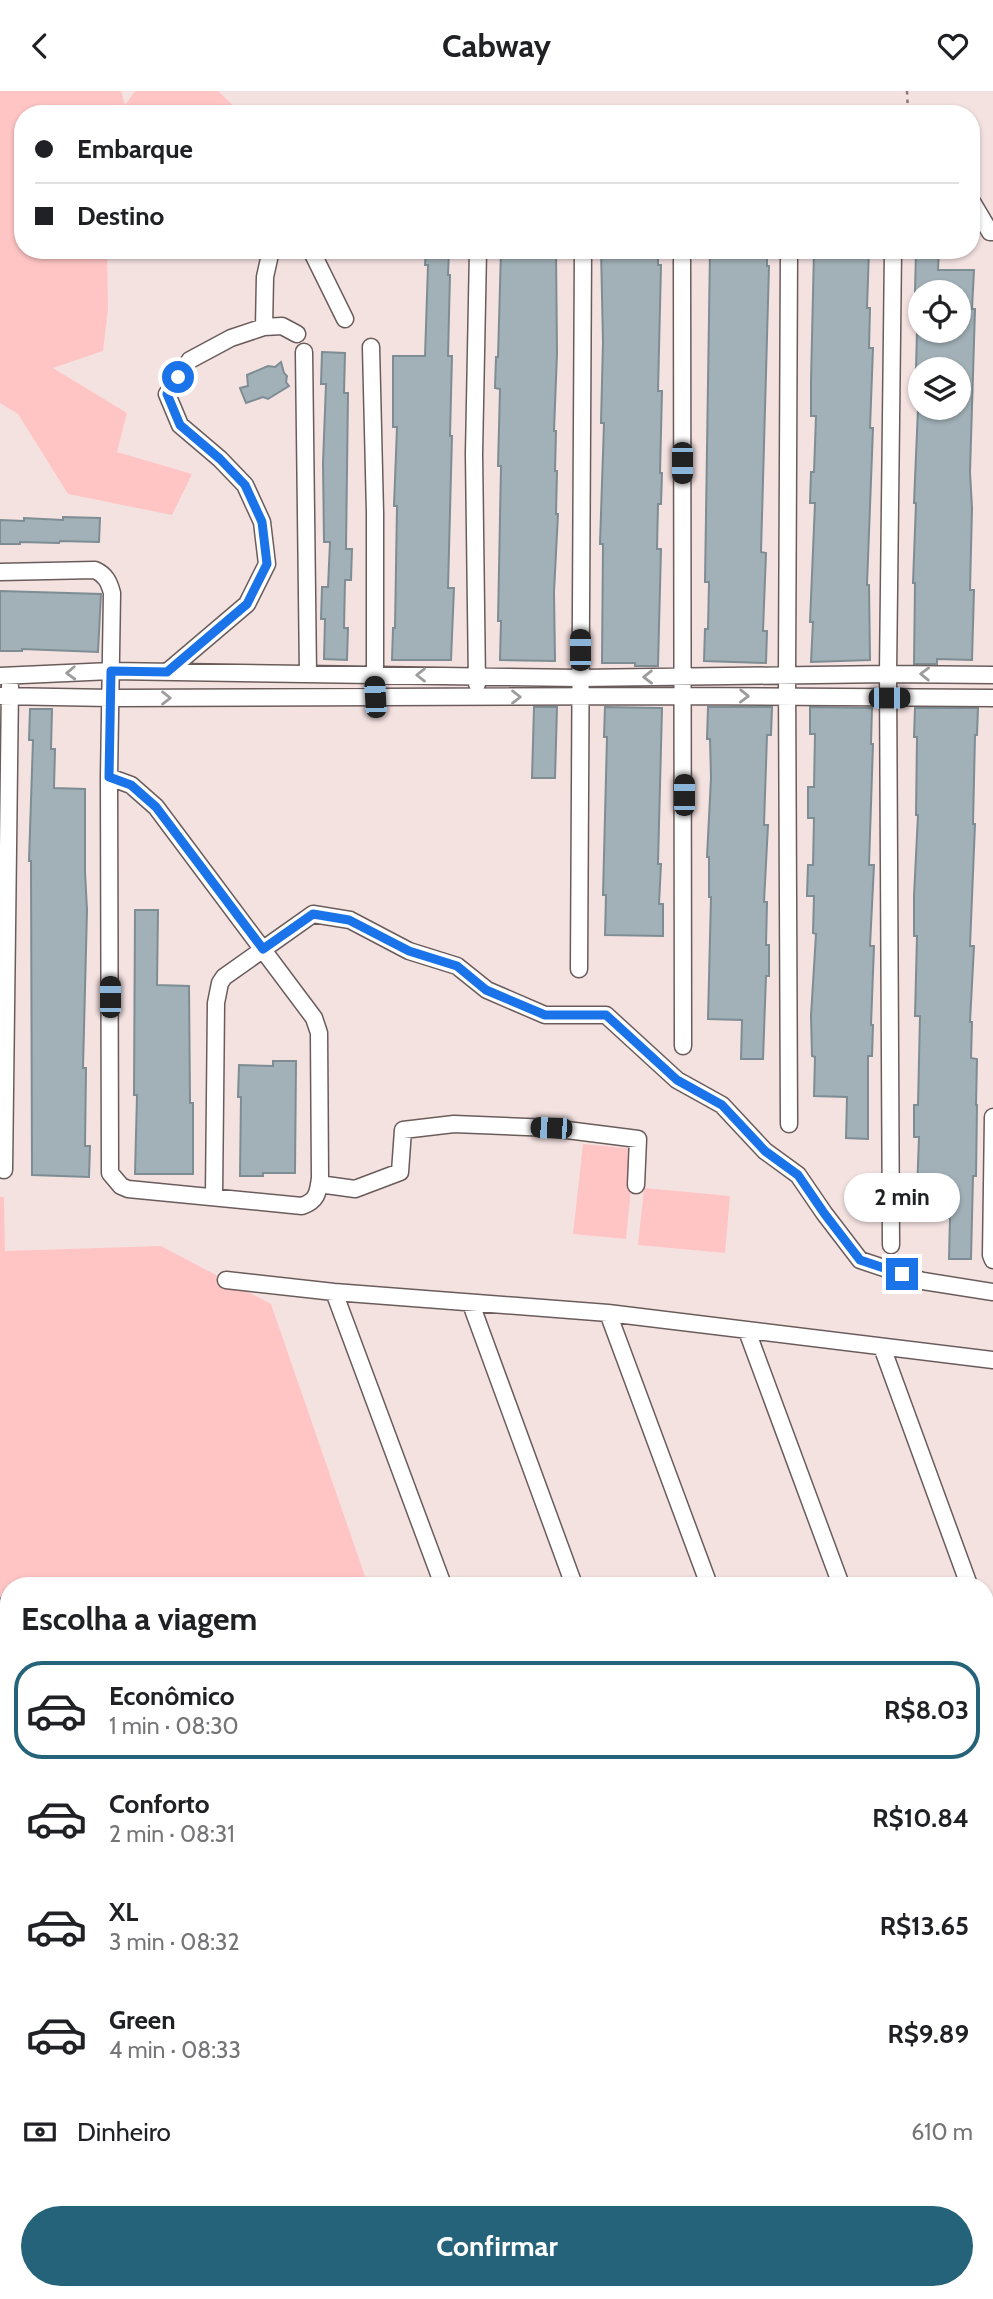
<!DOCTYPE html>
<html lang="pt">
<head>
<meta charset="utf-8">
<style>
  body { margin:0; font-family:Cabin,sans-serif; background:#f6f6f6; color:#202124; height:100vh; display:flex; flex-direction:column; font-size:26px; white-space:nowrap }
  * { box-sizing:border-box; margin:0 }
  p { font-size:23px; color:#757577 }
  .icon { flex:none; width:38px; height:38px; fill:none; stroke:currentColor; stroke-width:2; stroke-linecap:round; stroke-linejoin:round }
  .map { position:relative; flex:1; overflow:hidden }
  .side { position:absolute; left:0px; top:1486px; width:994px; height:723px; display:flex; flex-direction:column; background:#fff; border-radius:28px 28px 0 0; box-shadow:0 2px 5px #0004 }
  .side>* { flex:none }
  .banner { position:absolute; left:14px; top:14px; width:966px; height:154px; border-radius:28px; box-shadow:0 2px 5px #0004; display:grid; align-content:center; height:154px; padding:0 21px; background:#fff }
  .tools { position:absolute; left:908px; top:189px; display:grid; gap:14px }
  .tools a { display:grid; place-items:center; width:63px; height:63px; border-radius:50%; background:#fff; box-shadow:0 2px 5px #0004; font-size:35px }
  .end { position:absolute; width:32px; height:32px; margin:-16px; border:9px solid #1a73e8; background:#fff; box-shadow:0 0 0 4px #fff }
  .from { border-radius:50% }
  .bubble { position:absolute; height:49px; border-radius:24px; background:#fff; box-shadow:0 2px 5px #0004; font-size:23px; font-weight:700; line-height:49px; text-align:center }
  .car { position:absolute; width:21px; height:42px; margin:-21px -10px; border-radius:9px; box-shadow:0 0 5px 2px #0007; background:linear-gradient(#222 24%,#8ab4d8 0 40%,#222 0 76%,#8ab4d8 0 86%,#222 0) }
  .banner b { display:flex; align-items:center; gap:24px; height:66px; font-size:26px }
  .banner b+b { border-top:2px solid #e0e0e0 }
  .banner i { width:18px; height:18px; background:#202124 }
  ul { padding:0; list-style:none }
  li { display:flex; align-items:center; gap:21px; height:98px; margin:0 14px 10px; padding:0 7px; border:4px solid transparent; border-radius:28px }
  li div { flex:1 }
  li b { display:block; font-size:26px }
  li em { font-style:normal; font-weight:700 }
  li.selected { border-color:#246379 }
  li>.icon { width:63px; height:63px; stroke-width:1.5 }
  h2 { padding:0 21px; font-size:32px; line-height:84px }
  .pay { display:flex; align-items:center; gap:18px; height:77px; padding:0 21px; font-size:26px }
  .pay p { margin-inline-start:auto }
  .cta { display:flex; gap:14px; margin-top:auto; padding:14px 21px }
  .cta a { flex:1; height:80px; border-radius:42px; background:#246379; color:#fff; font-size:28px; font-weight:700; line-height:80px; text-align:center }
  header { display:flex; justify-content:space-between; align-items:center; height:91px; padding:0 21px; background:#fff; font-size:32px; font-weight:700 }
  .map>svg:first-child { display:block }
  .green { fill:#ffc5c5 }
  .building { fill:#a1b1b7; stroke:#7d8d93; stroke-width:2 }
  .lines { fill:none; stroke-linecap:round; stroke-linejoin:round }
  .minor-casing { stroke:#6b5c5c; stroke-width:19 }
  .path { stroke:#857979; stroke-width:2.5; stroke-dasharray:3.5 5; stroke-linecap:butt }
  .minor { stroke:#fff; stroke-width:16 }
  .oneway { stroke:#9e9b9b }
  .route { stroke:#1a73e8; stroke-width:9 }
</style>
</head>
<body>
<header><svg class="icon" aria-label="back" viewBox="0 0 24 24"><path d="M15 5l-7 7 7 7"/></svg>Cabway<svg class="icon" aria-label="heart" viewBox="0 0 24 24"><path d="M12 20l-8-8c-3-5 5-10 8-4 3-6 11-1 8 4z"/></svg></header>
<div class="map">
<svg width="993" height="2208" viewBox="0 0 993 2208">
  <rect width="100%" height="100%" fill="#f4e2e1"/>
  <path class="green" d="M0 0H121L125 14 135 0H218L240 21 278 23H23V159H107L108 218 103 260 53 277 127 322 117 361 192 383 172 424 68 403 18 323 0 312Z
    M583 1053 635 1058 626 1148 573 1143Z
    M644 1097 730 1105 725 1162 638 1154Z
    M0 1106H4L5 1160 161 1155 271 1213 368 1494H9V2200H985V2180L993 2183V2190L981 2208H0Z"/>
  <path class="building" d="M426 159H449L448 184H450L448 265H452L450 345H452L448 497H454L451 569H392L393 537H395L397 415H394L397 336H393V265H425L428 174H425Z
    M501 159H556L557 262 554 340H556L555 380H557L556 423H558L554 501 555 570 500 569 501 530H498L501 375H498L500 298 495 297 496 266H498Z
    M601 159H658V174H661L658 300H662L660 382H662L661 413H658L657 458H661L658 575H635V572H602L603 453H600L604 332H601L603 251Z
    M710 159H767V175H769L761 461 766 462 763 540H767L766 572 704 570 705 538H708L709 491H705Z
    M814 159H869L867 217H870L869 257H873L870 337H873L867 494H869L870 569 811 571 813 531H810L815 412H810L811 381H814L816 325H811V290Z
    M916 159H939L938 179H974L972 218H975L970 381 972 417 970 499H974L972 569 937 568V573H914L915 492H913L916 412H914L918 317H959V278H916L917 240H959V201H915Z
    M322 261 345 262 344 302H348L346 458H352L351 489H345L344 537H348L347 569 324 568 325 528H321L322 496H328L330 451H324L323 372 326 293H321Z
    M281 271 284 282 287 285 286 291 289 295 268 308 263 306 246 312 240 297 248 295 247 284 268 275 275 276Z
    M63 426 100 427 99 451 60 450 59 452 20 451V453H0V429L24 430V427L63 429Z
    M0 500 101 503 98 561 22 558V560H0Z
    M534 616H557L555 687H532Z
    M605 616 662 617 658 773H661L659 813H663V845L605 844 606 804H603L607 646H604Z
    M708 616H772L771 644H767L764 734H768L764 811H767L766 854H769V885H766L763 968H741L742 929 708 928 711 806H709V766H707L711 687 710 648H707Z
    M810 616 872 617 871 653H873L869 774H874L870 855H874L871 934H873L872 965H868V1048L846 1047 847 1006 814 1005 815 966 812 965 811 925 816 843 813 842 814 805H807L808 774H813L814 727H808V696H814L815 643H810Z
    M915 617H978L977 644H975L973 733H975L970 855H974L970 931H972L971 967 977 968 976 1014H977L976 1085H973L971 1168H949L950 1127H916L919 1046H914V1014H918L920 925H915L917 845H914V805L918 724H916L917 646H914Z
    M30 618H52L51 658H55L54 697 85 698V781L87 819 83 977H86L85 1055H90L89 1086 32 1084 31 770H29L33 649H29Z
    M135 819H158L157 894 189 895 190 1012H193V1083H135L137 1004H134Z
    M273 970H296L295 1082H263V1085H240L241 1006H238L239 974 273 975Z"/>
  <g class="lines">
    <defs>
      <path id="minor" d="M971 109 990 141H993
        M311 159 345 228
        M682 159 683 955
        M789 159 787 585 789 1033
        M264 236 265 186 271 159
        M371 256 375 422V593
        M304 261 308 583
        M0 481 95 479C106 484 109 491 112 502L109 686 110 1082 121 1095 128 1098 302 1115C317 1110 318 1102 320 1087L319 942 314 927 156 716 131 694 109 686
        M167 581 247 513 267 473 262 431 245 394 220 368 180 334 167 303 190 269 231 247 264 236 282 235 297 243
        M0 585 111 580 580 587 888 583 993 584
        M477 593 474 363 478 159
        M0 605 111 607 683 605 993 607
        M579 878 583 159
        M993 1026 991 1164 993 1169
        M4 1079 10 595
        M319 1093 355 1098 400 1081 403 1039 454 1033 551 1037 638 1048 636 1094
        M214 1105 216 912 220 892 224 886 313 823 350 829 409 860 457 875 487 899 545 924H606L677 989 722 1014 765 1060 798 1084 824 1122 860 1169 923 1190 993 1201
        M891 1154 888 583 893 159
        M226 1189 334 1201 608 1222 993 1269
        M334 1201 443 1494
        M471 1213 574 1494
        M608 1222 709 1494
        M747 1240 841 1494
        M882 1256 969 1494
        M985 1538 993 1559
        M985 1797 993 1799
        M985 1818 993 1820
        M985 1899 993 1921
        M985 2111 993 2114
        M985 2164 993 2167
        M469 2208V2200"/>
    </defs>
    <use href="#minor" class="minor-casing"/>
    <path class="path" d="M907 0 908 23
      M0 1507 9 1512
      M0 1622 9 1624"/>
    <use href="#minor" class="minor"/>
  </g>
  <defs><path id="oneway-chevron" d="M-2-3.5L2.5 0L-2 3.5" fill="none" stroke-width="1.6" stroke-linecap="round" stroke-linejoin="round" transform="scale(1.75)"/></defs>
  <g class="oneway">
    <use href="#oneway-chevron" transform="translate(71 582) rotate(178)"/>
    <use href="#oneway-chevron" transform="translate(925 583) rotate(-179)"/>
    <use href="#oneway-chevron" transform="translate(421 584) rotate(-180)"/>
    <use href="#oneway-chevron" transform="translate(648 586) rotate(179)"/>
    <use href="#oneway-chevron" transform="translate(744 605) rotate(1)"/>
    <use href="#oneway-chevron" transform="translate(516 606)"/>
    <use href="#oneway-chevron" transform="translate(166 607)"/>
  </g>
  <g class="lines">
    <path class="route" d="M178 286 167 303 180 334 220 368 245 394 262 431 267 473 247 513 167 581 111 580 109 686 131 694 156 716 263 858 313 823 349 829 409 860 457 875 486 899 545 924H606L677 989 722 1014 765 1060 798 1084 824 1122 860 1169 902 1183"/>
  </g>
</svg>
<div class="tools">
<a><svg class="icon" aria-label="locate" viewBox="0 0 24 24"><circle cx="12" cy="12" r="6"/><path d="M12 2v4M12 18v4M2 12h4M18 12h4"/></svg></a>
<a><svg class="icon" aria-label="layers" viewBox="0 0 24 24"><path d="M12 4l9 5-9 5-9-5zM3 14l9 5 9-5"/></svg></a>
</div>
<i class="end from" style="left:178px;top:286px"></i>
<i class="end" style="left:902px;top:1183px"></i>
<div class="bubble" style="left:844px;top:1082px;width:116px">2 min</div>
<i class="car" style="left:682px;top:372px;rotate:180deg"></i>
<i class="car" style="left:580px;top:559px;rotate:0deg"></i>
<i class="car" style="left:375px;top:606px;rotate:357deg"></i>
<i class="car" style="left:889px;top:607px;rotate:90deg"></i>
<i class="car" style="left:684px;top:704px;rotate:0deg"></i>
<i class="car" style="left:110px;top:906px;rotate:0deg"></i>
<i class="car" style="left:551px;top:1037px;rotate:272deg"></i>
<div class="banner">
<b><i class="from"></i>Embarque</b>
<b><i></i>Destino</b>
</div>
<section class="side">
<h2>Escolha a viagem</h2>
<ul>
<li class="selected"><svg class="icon" aria-label="car" viewBox="0 0 24 24"><path d="M5 17H2v-5l4-1 3-4h7l3 4 3 1v5h-3M9 17h6M6 11h13"/><circle cx="7" cy="17" r="2"/><circle cx="17" cy="17" r="2"/></svg><div><b>Econômico</b><p>1 min · 08:30</p></div><em>R$8.03</em></li>
<li><svg class="icon" aria-label="car" viewBox="0 0 24 24"><path d="M5 17H2v-5l4-1 3-4h7l3 4 3 1v5h-3M9 17h6M6 11h13"/><circle cx="7" cy="17" r="2"/><circle cx="17" cy="17" r="2"/></svg><div><b>Conforto</b><p>2 min · 08:31</p></div><em>R$10.84</em></li>
<li><svg class="icon" aria-label="car" viewBox="0 0 24 24"><path d="M5 17H2v-5l4-1 3-4h7l3 4 3 1v5h-3M9 17h6M6 11h13"/><circle cx="7" cy="17" r="2"/><circle cx="17" cy="17" r="2"/></svg><div><b>XL</b><p>3 min · 08:32</p></div><em>R$13.65</em></li>
<li><svg class="icon" aria-label="car" viewBox="0 0 24 24"><path d="M5 17H2v-5l4-1 3-4h7l3 4 3 1v5h-3M9 17h6M6 11h13"/><circle cx="7" cy="17" r="2"/><circle cx="17" cy="17" r="2"/></svg><div><b>Green</b><p>4 min · 08:33</p></div><em>R$9.89</em></li>
</ul>
<div class="pay"><svg class="icon" aria-label="cash" viewBox="0 0 24 24"><path d="M3 7h18v10H3z"/><circle cx="12" cy="12" r="2"/></svg>Dinheiro<p>610 m</p></div>
<div class="cta"><a>Confirmar</a></div>
</section>
</div>
</body>
</html>
